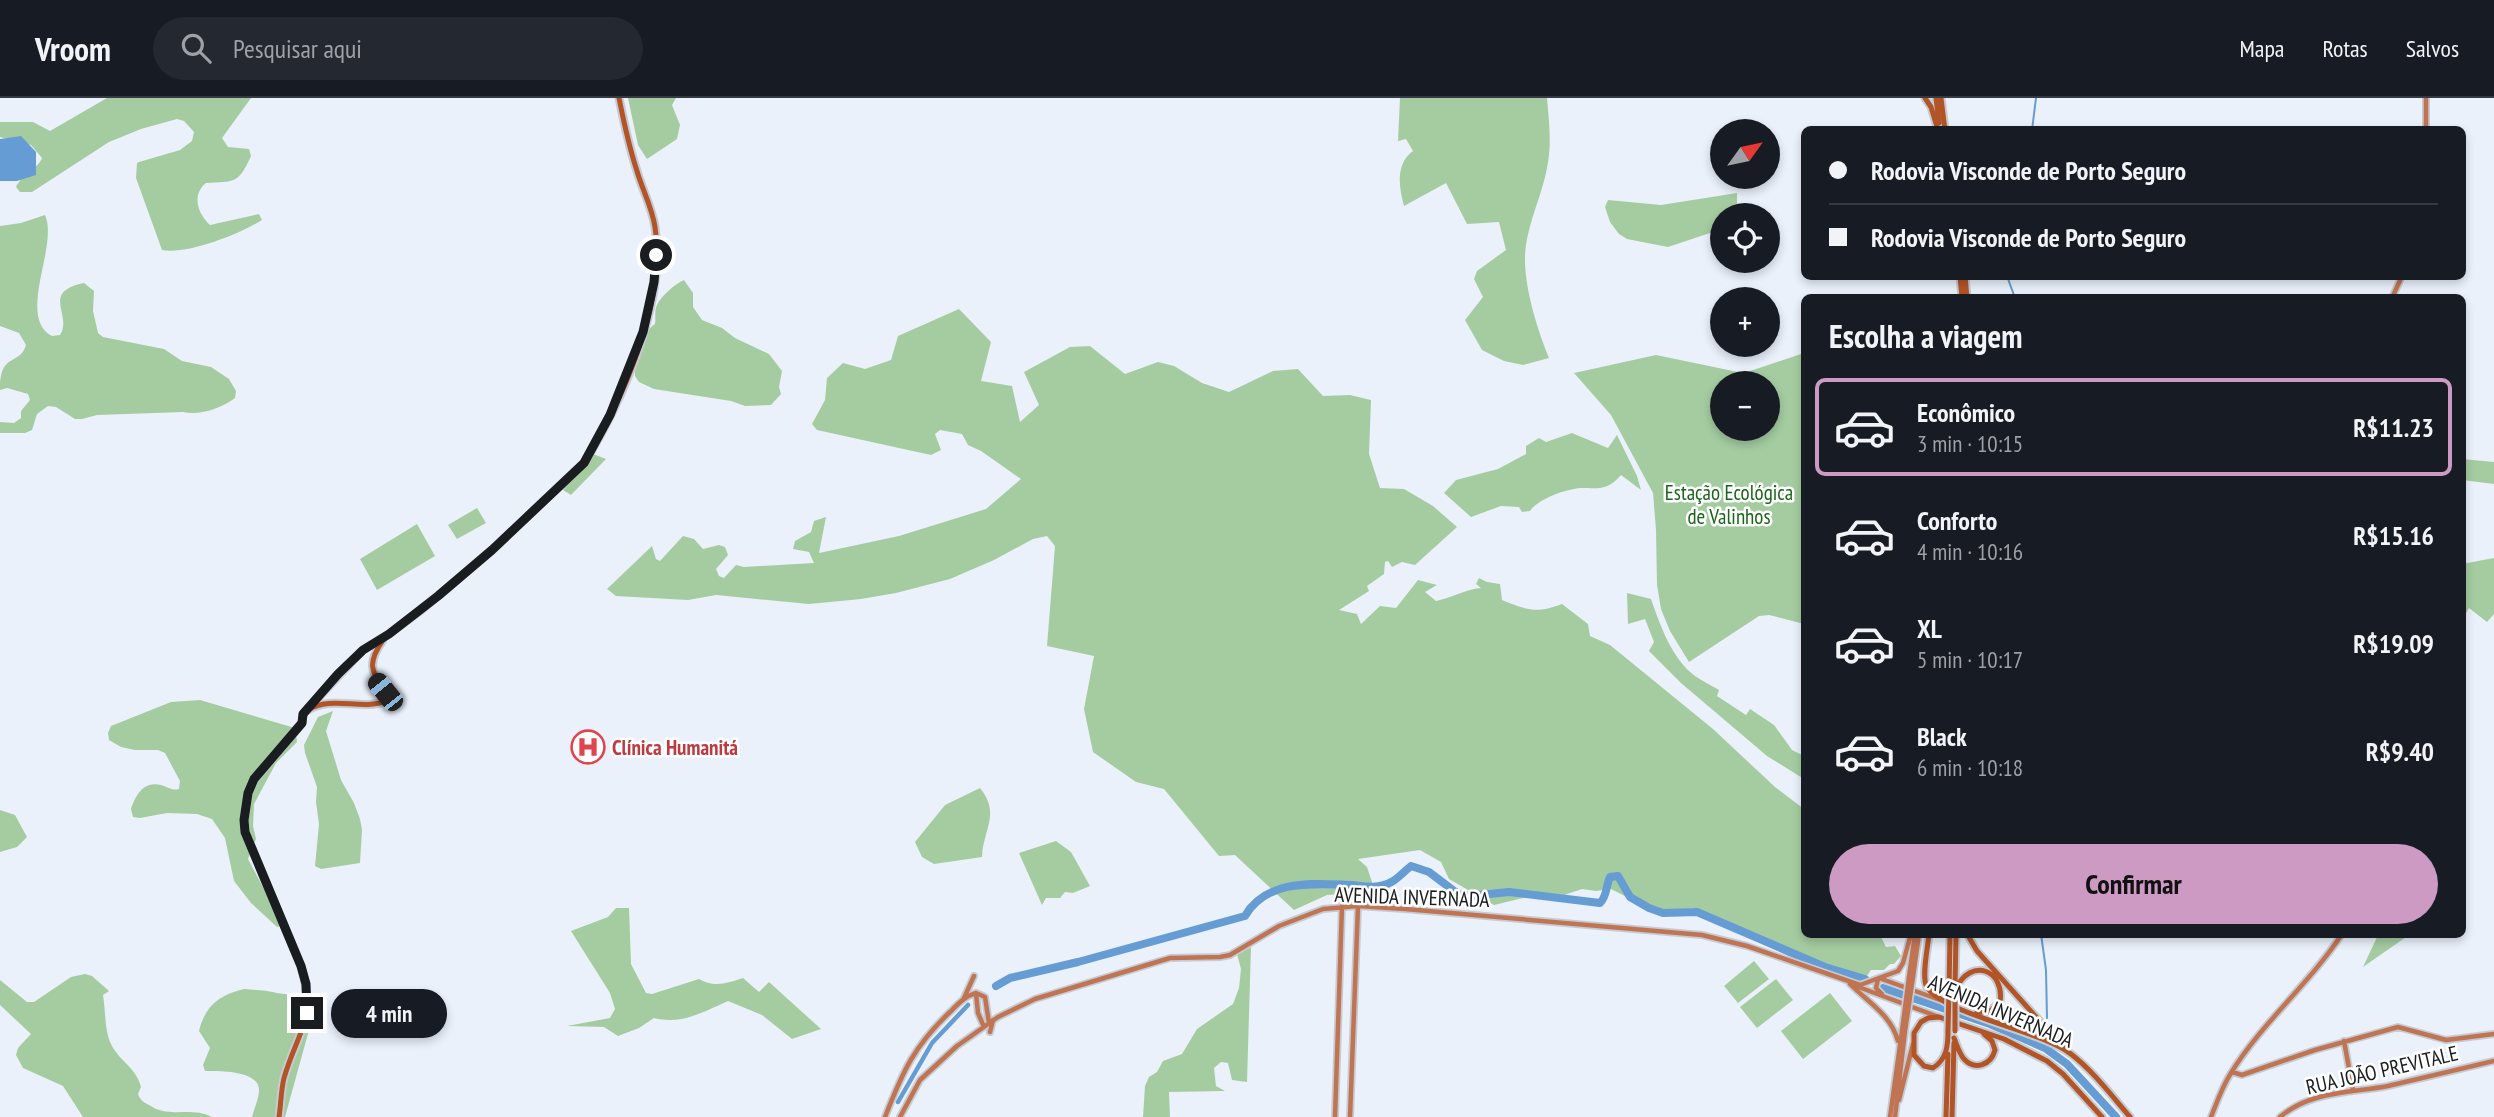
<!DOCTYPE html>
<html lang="pt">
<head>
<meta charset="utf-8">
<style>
  body { margin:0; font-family:"PT Sans Narrow",sans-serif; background:#242831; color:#f1f3f6; height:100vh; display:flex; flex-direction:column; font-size:26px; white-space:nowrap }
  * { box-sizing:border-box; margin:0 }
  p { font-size:23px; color:#9ea1a6 }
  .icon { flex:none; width:38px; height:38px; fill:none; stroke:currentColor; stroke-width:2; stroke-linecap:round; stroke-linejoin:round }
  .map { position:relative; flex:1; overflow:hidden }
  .drawer { position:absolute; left:1801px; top:196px; width:665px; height:644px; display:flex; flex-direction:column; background:#171b24; border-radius:10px; box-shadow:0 4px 10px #0003 }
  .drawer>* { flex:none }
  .guide { position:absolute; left:1801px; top:28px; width:665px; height:154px; border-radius:10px; box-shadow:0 4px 10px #0003; display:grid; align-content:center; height:154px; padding:0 28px; background:#171b24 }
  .needle { width:46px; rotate:57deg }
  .tools { position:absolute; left:1710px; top:21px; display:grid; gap:14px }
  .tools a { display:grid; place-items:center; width:70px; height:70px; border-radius:50%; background:#171b24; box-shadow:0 4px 10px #0003; font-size:35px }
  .end { position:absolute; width:32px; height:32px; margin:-16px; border:9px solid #1a1d20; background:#fff; box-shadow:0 0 0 4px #fff }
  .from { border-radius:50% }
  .bubble { position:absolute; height:49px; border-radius:24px; background:#171b24; box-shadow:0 4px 10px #0003; font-size:23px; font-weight:700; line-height:49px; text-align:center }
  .car { position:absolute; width:21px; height:42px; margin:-21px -10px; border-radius:9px; box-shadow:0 0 5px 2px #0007; background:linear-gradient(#222 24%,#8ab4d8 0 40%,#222 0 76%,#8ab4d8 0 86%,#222 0) }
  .guide b { display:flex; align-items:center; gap:24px; height:66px; font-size:26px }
  .guide b+b { border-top:2px solid #363941 }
  .guide i { width:18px; height:18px; background:#f1f3f6 }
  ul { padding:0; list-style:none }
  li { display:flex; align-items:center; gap:21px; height:98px; margin:0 14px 10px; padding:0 14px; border:4px solid transparent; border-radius:10px }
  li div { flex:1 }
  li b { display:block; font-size:26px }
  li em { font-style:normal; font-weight:700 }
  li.on { border-color:#cd9ac4 }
  li>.icon { width:63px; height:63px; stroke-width:1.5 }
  h2 { padding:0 28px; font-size:32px; line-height:84px }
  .action { display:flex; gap:14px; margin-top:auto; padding:14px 28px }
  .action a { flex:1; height:80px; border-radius:42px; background:#cd9ac4; color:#111; font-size:28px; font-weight:700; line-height:80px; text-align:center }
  header { display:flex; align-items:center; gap:42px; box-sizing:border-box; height:98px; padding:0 35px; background:#171b24; border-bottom:2px solid #363941 }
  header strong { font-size:33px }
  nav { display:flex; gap:38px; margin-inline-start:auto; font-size:24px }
  .search { width:490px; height:63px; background:#242831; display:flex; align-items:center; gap:18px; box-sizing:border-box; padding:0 24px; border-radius:38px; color:#9ea1a6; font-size:26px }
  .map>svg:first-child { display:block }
  .green { fill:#a5cca1; fill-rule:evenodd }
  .water { fill:#659cd3 }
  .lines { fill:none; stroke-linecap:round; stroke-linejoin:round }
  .stream { stroke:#659cd3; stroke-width:2 }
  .canal { stroke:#659cd3; stroke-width:4.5 }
  .river { stroke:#659cd3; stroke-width:8 }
  .secondary-casing { stroke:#c5cbd4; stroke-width:8 }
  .primary-casing { stroke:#c5cbd4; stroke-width:9 }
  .secondary { stroke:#c17452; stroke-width:4.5 }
  .primary { stroke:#b25426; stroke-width:5 }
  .secondary-bridge-casing { stroke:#c5cbd4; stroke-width:8; stroke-linecap:butt }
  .primary-bridge-casing { stroke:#c5cbd4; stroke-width:9; stroke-linecap:butt }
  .secondary-bridge { stroke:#c17452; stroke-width:4.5 }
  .primary-bridge { stroke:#b25426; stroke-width:5 }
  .route { stroke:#1a1d20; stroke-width:9 }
  .labels { text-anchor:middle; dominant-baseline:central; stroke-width:5; stroke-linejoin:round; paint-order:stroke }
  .park-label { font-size:21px; fill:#1a6519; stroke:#fff }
  .health-label { font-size:21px; font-weight:bold; fill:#be3a42; stroke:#fff; text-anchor:start }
  .street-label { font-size:21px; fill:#1a1d20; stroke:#fff }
</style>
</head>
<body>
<header>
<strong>Vroom</strong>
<div class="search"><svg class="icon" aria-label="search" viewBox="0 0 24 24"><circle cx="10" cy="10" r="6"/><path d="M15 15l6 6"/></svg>Pesquisar aqui</div>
<nav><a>Mapa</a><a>Rotas</a><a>Salvos</a></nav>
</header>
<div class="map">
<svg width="2494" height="1019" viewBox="0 0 2494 1019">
  <rect width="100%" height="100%" fill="#eaf1fb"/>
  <path class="green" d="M107 0H251L222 40 228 49 249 51 251 58C238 87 234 83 206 85 191 97 198 116 210 127L259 116 262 122C240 136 187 157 162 152L136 80 137 65 139 64 180 52 192 43 194 34 184 23 177 21 141 31 109 44 32 94H20L16 89C22 76 38 71 42 60L31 47 0 39V24H33L50 33Z
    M628 0H676L672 7 680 27 677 41 647 61 638 47Z
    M1400 0H1547C1549 23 1552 47 1547 70 1541 102 1524 132 1525 165 1526 195 1538 233 1549 260L1523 267 1504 263 1482 252 1465 222 1483 199 1474 181 1477 173 1506 152 1499 124 1467 126 1446 85 1404 108C1399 89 1395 66 1413 53L1406 41 1398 43Z
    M1737 95V117H1722V134L1710 135 1668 149 1627 141 1619 136 1610 124 1605 109 1608 102 1661 107Z
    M45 117C59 148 16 219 52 238L60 237C73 217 40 194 84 185L94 193 93 213 98 235 103 239 164 251 182 263 211 269 229 281 236 293 235 300C222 310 200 318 183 314L97 317 82 321H75L56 309 48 308 37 316 32 332 25 335H0V324L14 325 21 320V313L30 302 28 296 7 290 0 292C0 253 19 269 26 247L19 235 0 228V128L21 125Z
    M684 182 693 195V209L702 222 722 230 735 240 769 256 782 273 779 289 781 296 771 307 745 308 731 303 654 291 639 284 635 278C634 262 641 235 655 226 656 219 654 213 657 207 661 198 675 186 684 182Z
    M959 211 991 244 981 283 1012 288 1020 324 1039 307 1024 274 1070 249 1090 248 1125 276 1158 264 1174 268 1202 285 1229 294 1273 273 1298 271 1323 298 1350 297 1371 302 1369 356 1380 390 1404 391 1433 408 1457 429 1415 467 1402 464 1392 469 1388 463 1385 464 1384 476 1367 488 1369 493 1339 512 1357 516 1361 526 1380 508 1396 510 1418 482 1437 487 1425 494 1436 503C1452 500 1466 491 1481 490L1476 486 1479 480 1487 484 1500 486 1502 502C1527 512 1536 516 1562 506L1588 526 1590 538 1610 547 1713 631 1775 689 1804 711V836L1880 837 1886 849 1895 848 1901 858 1894 866H1890L1884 872H1871L1867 878 1857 882 1812 869 1744 837 1708 815 1693 810 1660 816 1611 791 1596 793 1582 791 1564 797 1544 795 1494 807 1449 781 1441 764 1420 752 1358 761 1367 769 1377 799H1354L1343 796 1327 797 1294 812 1235 757 1219 758 1164 691 1136 684 1093 654 1084 611 1094 558 1047 548 1055 448 1047 438 1033 441 994 462 950 481 896 495 861 501 809 506 716 497 688 502 616 498 607 491 652 448 656 461 660 463 683 438 694 441 703 451 719 447 725 449 728 457 716 471 719 478 724 480 736 467 744 469 814 465 809 454 793 451 795 443 811 434 814 423 826 419 819 455 899 438 986 411 1021 381 981 353 968 347 962 336 940 332 935 336 941 352 931 357 817 332 812 326 825 302 827 280 843 265 865 271 891 262 898 238Z
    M1804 255V526L1769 517 1759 518 1689 564 1670 533 1661 511 1657 487 1656 432 1653 395 1611 317 1574 275 1656 257 1738 274 1750 273ZM1722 285H1768V331H1722Z
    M1572 335 1608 350 1617 337 1637 378 1641 392 1621 377C1607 393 1600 390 1581 390 1566 391 1538 401 1530 413L1522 414 1519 409 1501 408 1471 419 1444 395 1456 382 1498 371 1526 356V348L1539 340 1546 344Z
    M593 356 606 361 571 397 563 392Z
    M2462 361 2494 364V386L2462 382Z
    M477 410 486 425 457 441 448 427Z
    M417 426 435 458 377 492 360 461Z
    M2494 460V516L2487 524 2469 510 2462 522V466Z
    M1627 495 1651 501C1660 527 1672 561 1695 578 1702 583 1711 587 1719 592L1717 598 1746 617 1750 611 1774 627 1792 652 1804 658V681L1767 658 1681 585 1649 553 1654 544 1645 521 1628 526Z
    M200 602 295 630 297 644 276 665 254 706 253 728 256 741 248 761 283 827 277 829 251 805 234 783 225 740 212 721 197 716 167 715 140 720 133 719 131 711C136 696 144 683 161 687 169 689 171 693 179 691L180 683 165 655 158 652H135L121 649 109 642 108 635 111 628 171 604Z
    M333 613 326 633 341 682 354 705 360 721 362 732 360 765 321 771 315 768 319 726 316 704 317 689 305 655 304 647 318 619Z
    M980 690C1001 716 983 731 982 759L934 766 922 759 915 744 945 707Z
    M0 712 15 717 27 739 17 749 0 754Z
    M1056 743 1071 754 1090 788 1073 795 1065 794 1060 800H1046L1042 807 1019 755Z
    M616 810H629L631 866 646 895 652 896 699 881C714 890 728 885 743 880L759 894 769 884 821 931 792 941 762 917 728 903C703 914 682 927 654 920L639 930 618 938 604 929 567 928 610 920 615 911 610 895 571 833 608 819Z
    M2378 837H2409L2363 869Z
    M1251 849 1247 984 1232 982 1228 965 1221 964 1214 970 1216 988 1225 993 1169 994 1170 1019H1143L1145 988 1149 979 1157 974 1163 963 1182 956 1197 931 1233 906 1239 890 1241 871 1237 856Z
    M1754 863 1769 881 1738 905 1724 888Z
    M85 876 92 878 109 893 103 897C106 914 104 933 112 948 121 964 137 971 141 989L138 996C141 1005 147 1005 154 1010 174 1019 192 1009 212 1019H83L63 988 23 970 16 957 18 950 31 936 0 907V882L27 904H34L71 879Z
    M1776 881 1793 902 1757 930 1740 909Z
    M244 891C255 892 266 892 277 895 298 899 300 891 314 914L285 1019H252C254 1011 259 1000 259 992 259 972 218 973 205 973L203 967 210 950 199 933C205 908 219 897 244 891Z
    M1830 895 1852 923 1803 961 1781 933Z"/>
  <path class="water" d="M21 38 36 54V77L17 83H0V41Z"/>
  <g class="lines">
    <path class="stream" d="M2032 32 2036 0
      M2007 178 2015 200
      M2041 836 2046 872 2047 920"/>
    <path class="canal" d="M898 1004 932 945 968 907"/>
    <path class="river" d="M996 888 1010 880 1078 864 1245 818C1267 780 1315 786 1353 787 1362 788 1372 790 1380 788 1394 786 1401 776 1411 768L1429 774 1458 796 1470 798 1509 794 1600 805C1607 799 1606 787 1610 779L1618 778 1630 799 1649 810 1663 815 1697 814 1825 869 1865 881
      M1883 890 1990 926 2045 950 2067 966 2116 1019"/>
    <defs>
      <path id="secondary" d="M2426 32V0
        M2392 200 2402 178
        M1909 879 1915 836
        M1913 879 1919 836
        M1879 880 1940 902
        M1878 881 1876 890 1882 896
        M1850 886C1868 904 1891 917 1898 943
        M1856 888 1939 919
        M976 895 985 899 989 925
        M976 895 978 915 984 929
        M964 900 974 878
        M990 934 993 922
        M2344 943 2353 992
        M2232 974 2242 977 2315 952 2398 929 2446 942 2494 936
        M1899 1002 1913 946
        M885 1019C903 973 914 948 950 914 958 906 965 898 976 895
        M900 1019 920 982 957 948 998 919 1035 901 1170 860 1220 859 1230 857 1279 828 1323 811 1358 808 1405 811 1702 837 1747 848 1860 887 1898 873 1903 865 1911 836
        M1335 1019 1342 808
        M1350 1019 1358 808
        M1890 1019 1902 933
        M1895 1019 1905 933
        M2211 1019C2217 1004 2222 989 2231 975 2261 926 2310 885 2342 836
        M2280 1019C2310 993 2351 995 2388 988 2423 980 2459 971 2494 963"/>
      <path id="primary" d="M1925 0 1931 9 1938 32
        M1936 0 1939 25
        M1941 0 1945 32
        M1960 178 1962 200
        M1965 178 1967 200
        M308 612C332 597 361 613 386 603V597C373 574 365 568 383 542
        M1929 836C1928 849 1921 880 1927 889 1945 917 2040 932 2071 956 2093 973 2112 998 2130 1019
        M1967 836 1977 853 2063 949
        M1955 889 1956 836
        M1955 892C1971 858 2005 872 2000 904L1989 914H1977
        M1949 893 1950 836
        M1948 932C1948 948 1947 961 1933 970L1924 968 1914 957V935L1921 924 1928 920 1939 919 2004 941 2047 963 2063 976 2102 1019
        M1954 940C1957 947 1959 955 1964 961 1975 973 1991 967 1995 952L1992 943 1984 936
        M279 1019C281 1006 281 992 284 980 298 932 317 922 301 868L245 734 244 722 248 695 254 682 302 625 303 616 363 552 389 536 420 513 492 452 584 365C622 304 667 203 655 129 652 109 642 91 637 73 629 49 624 25 619 0
        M1946 1019 1948 956
        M1952 1019 1954 945"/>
    </defs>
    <use href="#secondary" class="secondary-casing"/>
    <use href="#primary" class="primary-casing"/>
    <use href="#secondary" class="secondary"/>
    <use href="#primary" class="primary"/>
    <defs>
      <path id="secondary-bridge" d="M1902 933 1909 879
        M1905 933 1913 879"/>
      <path id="primary-bridge" d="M1955 895V933
        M1948 932 1949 893"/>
    </defs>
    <use href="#secondary-bridge" class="secondary-bridge-casing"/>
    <use href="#primary-bridge" class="primary-bridge-casing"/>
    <use href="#secondary-bridge" class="secondary-bridge"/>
    <use href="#primary-bridge" class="primary-bridge"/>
  </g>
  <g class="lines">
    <path class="route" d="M307 915 306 886 301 868 245 734 244 722 248 695 254 681 302 625 303 616 338 576 363 552 389 536 438 498 492 452 584 365 610 317 643 234 654 184 656 157"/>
  </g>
  <defs>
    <symbol id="hospital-ring" viewBox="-11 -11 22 22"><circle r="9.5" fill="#fff" stroke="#e0444e" stroke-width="1.5"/><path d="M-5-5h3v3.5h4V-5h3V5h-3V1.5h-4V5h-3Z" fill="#e0444e"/></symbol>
  </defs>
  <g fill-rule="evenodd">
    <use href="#hospital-ring" x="569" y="630" width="38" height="38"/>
  </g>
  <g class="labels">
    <g class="park-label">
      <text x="1729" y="394">Estação Ecológica<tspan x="1729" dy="24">de Valinhos</tspan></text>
    </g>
    <g class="health-label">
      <text x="612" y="649">Clínica Humanitá</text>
    </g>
    <g class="street-label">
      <text transform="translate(1412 799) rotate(2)">AVENIDA INVERNADA</text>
      <text transform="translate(2001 913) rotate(23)">AVENIDA INVERNADA</text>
      <text transform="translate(2382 972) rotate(-13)">RUA JOÃO PREVITALE</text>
    </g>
  </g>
</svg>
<div class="tools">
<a><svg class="needle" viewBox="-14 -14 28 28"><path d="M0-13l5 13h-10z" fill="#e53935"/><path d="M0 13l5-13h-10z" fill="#9ea1a6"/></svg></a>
<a><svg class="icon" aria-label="locate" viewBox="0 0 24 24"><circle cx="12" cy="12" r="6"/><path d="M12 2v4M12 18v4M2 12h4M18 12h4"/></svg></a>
<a>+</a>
<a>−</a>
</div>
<i class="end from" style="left:656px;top:157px"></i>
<i class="end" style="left:307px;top:915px"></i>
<div class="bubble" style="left:331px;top:891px;width:116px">4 min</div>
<i class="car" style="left:385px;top:594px;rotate:321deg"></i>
<div class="guide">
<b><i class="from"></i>Rodovia Visconde de Porto Seguro</b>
<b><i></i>Rodovia Visconde de Porto Seguro</b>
</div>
<section class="drawer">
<h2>Escolha a viagem</h2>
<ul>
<li class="on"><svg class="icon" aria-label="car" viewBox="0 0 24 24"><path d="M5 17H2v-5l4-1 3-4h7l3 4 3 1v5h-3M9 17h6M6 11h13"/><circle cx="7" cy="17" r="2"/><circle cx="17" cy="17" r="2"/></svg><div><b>Econômico</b><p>3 min · 10:15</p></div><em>R$11.23</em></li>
<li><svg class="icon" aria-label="car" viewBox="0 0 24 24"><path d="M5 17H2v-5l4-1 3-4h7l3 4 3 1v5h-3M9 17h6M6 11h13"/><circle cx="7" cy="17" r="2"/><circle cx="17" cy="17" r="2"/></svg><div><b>Conforto</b><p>4 min · 10:16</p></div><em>R$15.16</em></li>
<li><svg class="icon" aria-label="car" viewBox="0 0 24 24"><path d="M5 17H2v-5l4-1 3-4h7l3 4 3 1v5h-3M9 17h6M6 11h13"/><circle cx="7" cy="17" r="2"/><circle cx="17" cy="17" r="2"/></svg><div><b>XL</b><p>5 min · 10:17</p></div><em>R$19.09</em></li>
<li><svg class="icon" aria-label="car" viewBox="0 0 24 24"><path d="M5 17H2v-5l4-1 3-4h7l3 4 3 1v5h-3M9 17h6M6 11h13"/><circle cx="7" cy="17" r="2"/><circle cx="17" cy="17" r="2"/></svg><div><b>Black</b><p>6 min · 10:18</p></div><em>R$9.40</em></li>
</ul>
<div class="action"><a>Confirmar</a></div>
</section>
</div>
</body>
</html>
